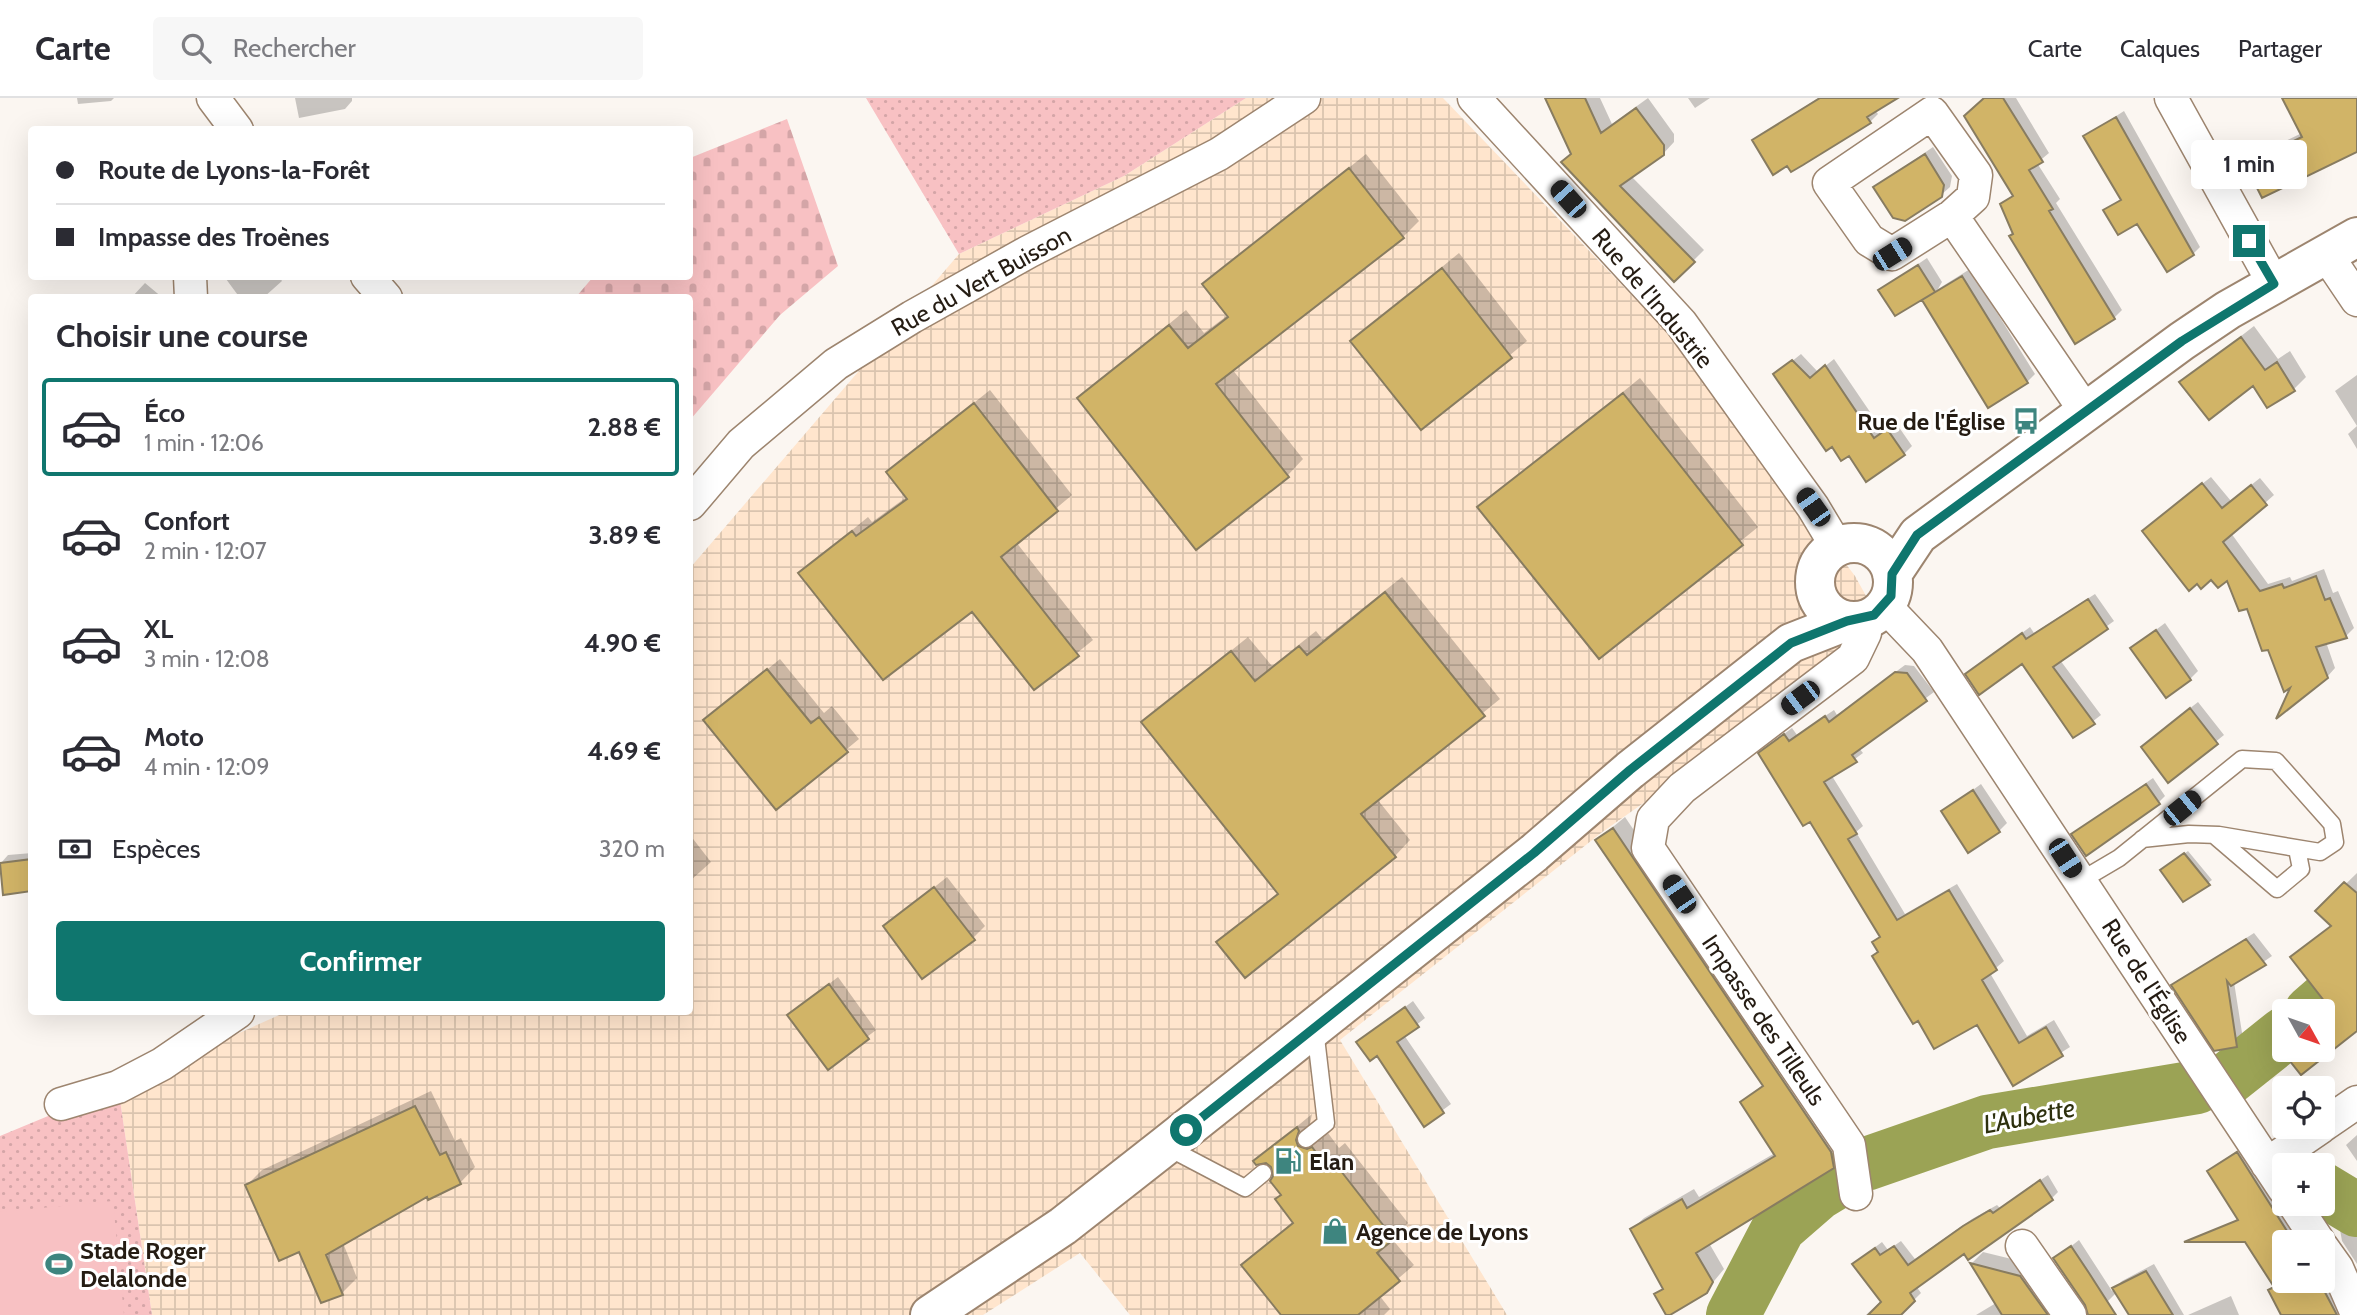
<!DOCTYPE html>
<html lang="fr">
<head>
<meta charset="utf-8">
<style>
  body { margin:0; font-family:Cabin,sans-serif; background:#f7f7f7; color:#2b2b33; height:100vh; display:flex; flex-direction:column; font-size:26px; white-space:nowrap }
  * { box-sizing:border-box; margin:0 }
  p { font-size:23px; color:#7c7c81 }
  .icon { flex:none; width:38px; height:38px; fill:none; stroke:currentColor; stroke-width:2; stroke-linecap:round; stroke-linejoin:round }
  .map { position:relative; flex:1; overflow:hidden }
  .side { position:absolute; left:28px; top:196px; width:665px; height:721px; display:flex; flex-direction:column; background:#fff; border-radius:7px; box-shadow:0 7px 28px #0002 }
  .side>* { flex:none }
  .banner { position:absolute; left:28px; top:28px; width:665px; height:154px; border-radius:7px; box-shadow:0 7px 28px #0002; display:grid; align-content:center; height:154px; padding:0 28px; background:#fff }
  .needle { width:46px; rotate:130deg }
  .tools { position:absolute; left:2272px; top:901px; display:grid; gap:14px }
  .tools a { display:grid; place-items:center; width:63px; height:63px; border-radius:7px; background:#fff; box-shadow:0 7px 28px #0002; font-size:35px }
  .end { position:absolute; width:32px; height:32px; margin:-16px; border:9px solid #0f766e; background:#fff; box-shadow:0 0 0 4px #fff }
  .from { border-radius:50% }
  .bubble { position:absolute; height:49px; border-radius:7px; background:#fff; box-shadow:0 7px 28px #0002; font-size:23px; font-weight:700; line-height:49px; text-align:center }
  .car { position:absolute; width:21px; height:42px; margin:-21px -10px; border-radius:9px; box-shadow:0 0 5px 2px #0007; background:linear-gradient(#222 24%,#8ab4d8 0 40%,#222 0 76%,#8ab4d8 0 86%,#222 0) }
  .banner b { display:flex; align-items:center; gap:24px; height:66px; font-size:26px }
  .banner b+b { border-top:2px solid #e1e1e2 }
  .banner i { width:18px; height:18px; background:#2b2b33 }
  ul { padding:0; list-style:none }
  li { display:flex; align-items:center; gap:21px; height:98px; margin:0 14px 10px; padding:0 14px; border:4px solid transparent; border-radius:7px }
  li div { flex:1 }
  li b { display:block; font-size:26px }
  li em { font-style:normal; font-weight:700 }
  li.current { border-color:#0f766e }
  li>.icon { width:63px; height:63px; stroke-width:1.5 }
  h2 { padding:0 28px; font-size:32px; line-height:84px }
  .pay { display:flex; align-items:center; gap:18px; height:77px; padding:0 28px; font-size:26px }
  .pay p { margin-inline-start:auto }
  .action { display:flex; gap:14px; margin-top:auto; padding:14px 28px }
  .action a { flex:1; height:80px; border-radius:7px; background:#0f766e; color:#fff; font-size:28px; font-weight:700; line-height:80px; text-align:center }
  header { display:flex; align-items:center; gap:42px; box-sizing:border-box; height:98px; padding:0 35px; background:#fff; border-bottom:2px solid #e1e1e2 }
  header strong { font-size:33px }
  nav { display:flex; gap:38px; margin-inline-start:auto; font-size:24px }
  .search { width:490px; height:63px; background:#f7f7f7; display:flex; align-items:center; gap:18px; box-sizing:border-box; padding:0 24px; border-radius:7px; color:#7c7c81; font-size:26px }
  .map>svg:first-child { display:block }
  .industrial { fill:url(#industrial-grid) }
  .grass { fill:url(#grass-dots) }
  .cemetery { fill:url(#cemetery-stones) }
  .pitch { fill:#f8c1c3 }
  .shadow { fill:#0003 }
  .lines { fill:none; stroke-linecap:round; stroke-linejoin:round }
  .river { stroke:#9ba355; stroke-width:54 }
  .building { fill:#d1b467; stroke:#887c60; stroke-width:2 }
  .service-casing { stroke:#9d856f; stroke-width:19 }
  .minor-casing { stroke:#9d856f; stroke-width:35 }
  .secondary-casing { stroke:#9d856f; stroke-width:42 }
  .service { stroke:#fff; stroke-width:16 }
  .minor { stroke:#fff; stroke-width:32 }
  .secondary { stroke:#fff; stroke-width:38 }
  .route { stroke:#0f766e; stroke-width:9 }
  .labels { text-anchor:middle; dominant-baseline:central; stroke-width:6; stroke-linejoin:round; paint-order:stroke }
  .street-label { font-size:24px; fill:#251c13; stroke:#fff }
  .poi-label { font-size:24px; font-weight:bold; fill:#251c13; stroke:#fff; text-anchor:start }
  .water-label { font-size:26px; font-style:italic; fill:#2d300e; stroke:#fff }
</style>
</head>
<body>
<header>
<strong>Carte</strong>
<div class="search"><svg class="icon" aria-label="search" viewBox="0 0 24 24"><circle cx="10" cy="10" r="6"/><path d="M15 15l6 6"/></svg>Rechercher</div>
<nav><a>Carte</a><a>Calques</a><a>Partager</a></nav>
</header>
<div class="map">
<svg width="2357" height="1217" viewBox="0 0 2357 1217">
  <defs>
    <pattern id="industrial-grid" width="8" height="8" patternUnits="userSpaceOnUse" patternTransform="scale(1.75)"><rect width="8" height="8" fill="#ffe5cd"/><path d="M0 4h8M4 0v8" fill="none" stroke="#dac4af"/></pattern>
    <pattern id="grass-dots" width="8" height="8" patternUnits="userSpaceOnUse" patternTransform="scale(1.75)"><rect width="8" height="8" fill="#f8c1c3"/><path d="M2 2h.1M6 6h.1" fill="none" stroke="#d4a5a7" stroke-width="1.8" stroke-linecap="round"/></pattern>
    <pattern id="cemetery-stones" width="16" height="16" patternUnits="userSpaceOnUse" patternTransform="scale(1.75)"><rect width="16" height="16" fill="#f8c1c3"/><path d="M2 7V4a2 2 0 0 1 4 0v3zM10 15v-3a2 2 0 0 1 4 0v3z" fill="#d4a5a7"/></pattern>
  </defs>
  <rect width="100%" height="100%" fill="#fbf6f1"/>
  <path class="industrial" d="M1246 0H1443L1685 253 1855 478 1886 534 1601 735 1340 942 1507 1217H1130L1080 1155 983 1217H152L118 989 286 914H690V470L959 156 1124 78Z"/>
  <path class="grass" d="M866 0H1246L1124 78 959 156Z
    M118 989 152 1217H0V1038Z"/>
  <path class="cemetery" d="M787 21 838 168 780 217 690 322V200L576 199 593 179 690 178V60Z"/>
  <path class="pitch" d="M113 1103 124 1217H0V1114Z"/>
  <path class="shadow" d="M77 0H114L111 3 78 6Z
    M295 0H352V3L345 11 299 20Z
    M1547 0H1600L1612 26 1648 0 1674 36V44L1663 56 1631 78 1704 152 1674 182 1572 55Z
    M1688 0H1710L1695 10Z
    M1818 0H1887L1875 12 1878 16 1870 24 1788 66 1754 43Z
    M1987 0H2016L2049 55 2037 65 2060 101 2056 105 2122 212 2114 220 2015 135 2002 107 2014 96Z
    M2284 0H2357V52L2247 67 2257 57 2302 35Z
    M2124 13 2200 149 2193 156 2138 123 2105 112 2122 100 2085 38Z
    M1933 49 1952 78 1950 89 1941 97 1875 89Z
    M1366 56 1419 123 1403 139 1232 271 1303 361 1288 377 1079 300 1186 212 1204 235 1228 217 1205 186Z
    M1459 155 1527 243 1422 330 1352 243Z
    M1927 160 1942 184 1938 191 1970 171 2035 276 2027 284 1924 202 1929 197 1880 192Z
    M229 178H279L282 183 263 200H240L226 181Z
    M145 185 163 200H131Z
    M2254 228 2278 261 2290 253 2306 279 2294 291 2253 286 2182 284Z
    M1801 256 1818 274 1834 261 1883 333 1896 325 1912 348 1904 356 1849 355 1776 276Z
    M2357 277V328L2335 293Z
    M1640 280 1758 429 1599 559 1480 410Z
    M990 292 1072 397 1016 444 1093 542 1034 590 973 511 800 475 868 419 872 424 908 398 888 374Z
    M2357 328V351L2348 336Z
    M2211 379 2231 403 2260 380 2274 397 2231 435 2268 486 2290 479 2292 483 2324 471 2333 495 2338 493 2354 530 2346 538 2326 544 2335 570 2327 579 2294 584 2269 549 2248 509 2228 480 2152 425Z
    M1402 479 1500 601 1377 701 1410 742 1395 758 1218 844 1279 794 1143 624 1248 539 1272 568 1316 533 1323 542Z
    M2095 496 2114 523 2060 562 2101 617 2074 638 2022 564 1967 576 2030 529 2034 535Z
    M2165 525 2198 573 2190 581 2132 550Z
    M780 561 824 615 832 608 859 641 777 709 706 622Z
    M1905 567 1914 568 1934 594 1859 650 1863 655 1832 678 1863 728 1856 734 1905 816 1957 786 2004 863 1990 875 2027 938 2054 922 2070 949 2013 985 1978 925 1880 853 1874 844 1881 837 1768 648 1792 630 1797 637 1834 612 1837 617Z
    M2198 604 2224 637 2168 682 2151 641Z
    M2153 680 2165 698 2158 705 2073 736Z
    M1981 686 2007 725 1999 733 1943 714Z
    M1625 719 1843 1042 1845 1056 1833 1068 1709 1145 1724 1171 1705 1194 1656 1197 1664 1189 1632 1131 1644 1120 1694 1091 1699 1099 1775 1055 1742 1004 1764 986 1597 742Z
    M690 737 711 764 690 783Z
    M2188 753 2212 782 2184 802 2166 769Z
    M32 755V791L1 765 8 757Z
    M2357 775V931L2301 975 2284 952H2322V914L2330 907 2333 827 2318 813Z
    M947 779 985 828 973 840 886 828Z
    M2254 835 2272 858 2234 884 2243 941 2236 948 2173 887Z
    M838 879 876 932 828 969 789 917Z
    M1413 903 1425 920 1404 937 1451 1006 1424 1026 1378 956 1359 944Z
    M431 993 455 1043 461 1040 475 1069 460 1085 428 1096 343 1145 357 1180 342 1195 247 1087 262 1072Z
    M1312 1016 1310 1026 1313 1033 1323 1037 1328 1035 1339 1050 1345 1045 1408 1125 1392 1141 1414 1167 1379 1197 1390 1211 1384 1217H1284L1243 1167 1294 1123 1273 1068 1266 1063H1255Z
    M2357 1037V1063L2346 1047Z
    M2249 1044 2312 1144H2284V1183H2322V1160L2355 1217H2283L2270 1192 2275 1187 2234 1125 2239 1120 2209 1073Z
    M2048 1077 2058 1094 2052 1100 1916 1188 1921 1195 1899 1217H1866L1882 1202 1861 1160 1882 1144 1888 1152 1901 1143 1915 1161 1972 1121 1997 1107 2000 1110Z
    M2357 1114V1166L2342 1143 2339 1126 2350 1115Z
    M2079 1142 2112 1193 2122 1183 2154 1166 2184 1217H2131L2117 1194 2107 1204 2087 1206 2055 1161Z
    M1983 1154 2032 1166 2065 1217H1976L1996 1205 1972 1165Z
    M2231 1198 2239 1217H2188Z"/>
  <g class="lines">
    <path class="river" d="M2311 914 2357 874
      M2229 980 2284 936
      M1866 1066 1987 1024 2197 989
      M2322 1091 2357 1112
      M1733 1217 1779 1129 1817 1096 1850 1076"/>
  </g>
  <path class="building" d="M1545 0H1585L1601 35 1636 10 1664 47V57L1620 88 1695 164 1674 184 1561 64 1571 56Z
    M1820 0H1898L1867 19 1871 25 1803 67 1791 74 1787 68 1773 77 1752 42Z
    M1984 0H2003L2043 64 2029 72 2053 111 2049 113 2115 221 2075 246 2009 138 2013 136 2000 106 2013 98 1964 18Z
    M2282 0H2357V54L2262 100 2245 66 2302 39Z
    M2116 19 2194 157 2167 174 2137 126 2118 137 2103 112 2121 102 2083 38Z
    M1925 56 1944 87 1942 99 1905 123 1893 120 1873 89Z
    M1349 70 1404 140 1216 286 1289 379 1196 452 1077 300 1169 227 1188 250 1228 219 1202 186Z
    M1918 167 1935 194 1895 218 1878 192Z
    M1442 170 1512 260 1421 332 1350 243Z
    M1962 178 2028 285 1988 310 1922 202Z
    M2241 239 2265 272 2277 264 2295 293 2267 310 2253 288 2209 322 2179 284Z
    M1792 262 1810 280 1825 267 1874 340 1887 331 1905 357 1866 384 1849 358 1841 363 1832 349 1826 353 1773 276Z
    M1623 295 1743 447 1599 561 1477 409Z
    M974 305 1058 413 1001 459 1079 558 1034 592 972 514 883 582 798 475 852 433 856 438 907 401 886 374Z
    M2202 385 2222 410 2251 387 2267 407 2223 444 2260 493 2282 486 2284 490 2316 478 2325 502 2330 500 2347 540 2316 549 2328 580 2276 621 2290 590 2284 594 2268 552 2262 553 2247 511 2239 513 2227 483 2218 490 2211 482 2201 491 2197 486 2189 493 2142 433Z
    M1385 494 1485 618 1361 716 1396 759 1245 880 1216 844 1278 796 1141 624 1231 553 1255 583 1299 548 1307 557Z
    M2088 501 2108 531 2053 569 2095 626 2073 640 2022 566 1979 597 1965 576 2022 535 2026 541Z
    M2156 532 2191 582 2166 600 2130 550Z
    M767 571 811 625 819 619 848 654 776 712 703 622Z
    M1895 574 1907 575 1927 603 1852 657 1857 664 1824 684 1857 736 1848 741 1897 822 1949 792 1997 872 1982 882 2019 945 2046 929 2063 958 2013 988 1977 927 1934 951 1918 923 1913 926 1872 858 1878 854 1872 844 1880 839 1810 724 1803 728 1758 655 1784 636 1789 643 1825 618 1829 624Z
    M2190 610 2218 646 2168 685 2141 649Z
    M2146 686 2160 706 2086 758 2071 736Z
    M1973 692 2000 734 1968 755 1941 713Z
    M1613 730 1831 1054 1834 1070 1696 1155 1713 1184 1707 1195 1670 1217H1666L1654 1196 1663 1191 1630 1131 1682 1101 1687 1110 1775 1058 1740 1004 1763 988 1595 742Z
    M2184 755 2210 787 2183 804 2160 772Z
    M32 761V793L3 797 0 765Z
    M2344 784 2357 795V933L2301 977 2278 948 2284 943V952H2322V914L2328 908 2290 859 2331 828 2315 813Z
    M934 789 975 842 922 881 883 828Z
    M2246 841 2266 867 2231 888 2227 883 2237 949 2214 953 2171 887Z
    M829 886 869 941 828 972 787 917Z
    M1405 909 1419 929 1397 944 1444 1015 1424 1029 1377 958 1370 963 1356 944Z
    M415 1008 440 1057 446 1054 461 1086 428 1102 427 1099 326 1157 343 1197 321 1205 299 1154 279 1163 245 1087Z
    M1297 1029 1299 1033 1296 1042 1298 1048 1307 1051 1312 1049 1323 1064 1330 1059 1394 1141 1377 1155 1400 1183 1358 1217H1281L1241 1167 1293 1125 1275 1101 1281 1097 1270 1083 1273 1078 1271 1069 1266 1065 1256 1067 1253 1063Z
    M2237 1054 2294 1144H2284V1183H2319L2337 1217H2281L2268 1192 2274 1189 2245 1144H2184L2238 1122 2207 1073Z
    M2040 1082 2053 1102 1968 1162 1964 1156 1910 1195 1915 1203 1901 1217H1868L1881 1204 1852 1166 1875 1150 1880 1157 1894 1148 1908 1167 1963 1128 1990 1112 1993 1115Z
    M2071 1148 2089 1175 2116 1217H2088L2085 1207 2053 1160Z
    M1970 1165 2020 1178 2048 1217H2002Z
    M2146 1173 2173 1217H2129L2112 1190Z"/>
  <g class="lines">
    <defs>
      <path id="service" d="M2214 737 2277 791 2301 771 2297 751
        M2080 783 2119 760 2242 661 2276 663 2332 726 2335 744 2320 754 2219 737 2189 736 2142 741
        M1306 1041 1326 1025 1315 931
        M1165 1048 1245 1090 1263 1075"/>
      <path id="minor" d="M213 0 237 32
        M1474 0 1681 225 1813 409 1837 449
        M2171 0 2274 186
        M1952 118 1892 156 1869 142 1829 85 1932 15 1976 77 1973 99 1952 118 2086 314
        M2326 156 2357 202
        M190 178 191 200
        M367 178 386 200
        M690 406 741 346 836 266 912 219 1028 154 1219 56 1304 0
        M1885 508 1927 552 2284 1091
        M61 1006 118 989 162 966 238 914
        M2322 1028 2357 1004
        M2267 1066 2321 1029
        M1856 1096 1849 1047 1648 750 1653 721 1682 690 1853 560 1865 535 1861 522
        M2294 1106 2319 1144
        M2022 1148 2070 1217
        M2322 1149 2337 1170 2357 1216"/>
      <path id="secondary" d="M1815 484a39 39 0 1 1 78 0a39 39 0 1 1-78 0Z
        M1892 476 1918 437 2182 243 2228 212 2357 139
        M930 1217 1063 1128 1165 1048 1534 755 1630 672 1791 545 1847 523"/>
    </defs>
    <use href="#service" class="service-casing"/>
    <use href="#minor" class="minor-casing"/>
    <use href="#secondary" class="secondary-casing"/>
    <use href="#service" class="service"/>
    <use href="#minor" class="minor"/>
    <use href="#secondary" class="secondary"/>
  </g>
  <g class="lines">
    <path class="route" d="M1186 1032 1534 755 1630 672 1791 545 1847 523 1874 517 1891 498 1892 476 1917 437 2182 243 2274 186 2249 143"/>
  </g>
  <defs>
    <symbol id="bus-bare" viewBox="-9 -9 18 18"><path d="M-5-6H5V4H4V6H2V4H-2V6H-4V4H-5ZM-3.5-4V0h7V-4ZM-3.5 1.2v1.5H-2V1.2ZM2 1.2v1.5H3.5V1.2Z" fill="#3e857f" stroke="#fff" stroke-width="2.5" paint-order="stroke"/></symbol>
    <symbol id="fuel-bare" viewBox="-9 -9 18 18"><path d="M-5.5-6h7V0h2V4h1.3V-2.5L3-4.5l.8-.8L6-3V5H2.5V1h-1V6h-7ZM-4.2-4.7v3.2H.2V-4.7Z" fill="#3e857f" stroke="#fff" stroke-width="2.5" paint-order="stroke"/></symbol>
    <symbol id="shop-bare" viewBox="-9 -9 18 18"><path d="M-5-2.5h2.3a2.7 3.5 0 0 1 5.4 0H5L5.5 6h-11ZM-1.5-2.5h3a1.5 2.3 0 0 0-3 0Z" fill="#3e857f" stroke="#fff" stroke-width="2.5" paint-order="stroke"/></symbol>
    <symbol id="stadium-bare" viewBox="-9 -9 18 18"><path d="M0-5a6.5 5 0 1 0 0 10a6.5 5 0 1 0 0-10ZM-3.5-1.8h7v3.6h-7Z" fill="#3e857f" stroke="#fff" stroke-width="2.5" paint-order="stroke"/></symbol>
  </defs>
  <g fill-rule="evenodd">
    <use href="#bus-bare" x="2007" y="304" width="38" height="38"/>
    <use href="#fuel-bare" x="1269" y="1044" width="38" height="38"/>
    <use href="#shop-bare" x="1316" y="1114" width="38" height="38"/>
    <use href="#stadium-bare" x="40" y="1147" width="38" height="38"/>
  </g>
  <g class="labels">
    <g class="street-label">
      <text transform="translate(981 183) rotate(-29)">Rue du Vert Buisson</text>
      <text transform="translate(1653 200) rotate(50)">Rue de l'Industrie</text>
      <text transform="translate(2147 883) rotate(57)">Rue de l'Église</text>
      <text transform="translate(1764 922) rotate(56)">Impasse des Tilleuls</text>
    </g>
    <g class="poi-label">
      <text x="2005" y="323" text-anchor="end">Rue de l'Église</text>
      <text x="1309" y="1063">Elan</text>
      <text x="1356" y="1133">Agence de Lyons</text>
      <text x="80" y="1152">Stade Roger<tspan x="80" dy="28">Delalonde</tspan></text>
    </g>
    <g class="water-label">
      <text transform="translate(2029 1018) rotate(-11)">L'Aubette</text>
    </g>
  </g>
</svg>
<div class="tools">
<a><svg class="needle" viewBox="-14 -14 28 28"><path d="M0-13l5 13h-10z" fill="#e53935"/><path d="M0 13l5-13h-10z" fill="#7c7c81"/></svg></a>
<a><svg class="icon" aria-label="locate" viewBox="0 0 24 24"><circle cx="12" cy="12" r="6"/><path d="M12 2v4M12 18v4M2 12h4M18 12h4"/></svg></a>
<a>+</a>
<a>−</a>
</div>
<i class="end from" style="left:1186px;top:1032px"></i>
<i class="end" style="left:2249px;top:143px"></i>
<div class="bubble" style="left:2191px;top:42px;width:116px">1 min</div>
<i class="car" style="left:1568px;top:101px;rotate:318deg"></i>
<i class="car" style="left:1892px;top:156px;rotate:58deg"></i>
<i class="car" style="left:1813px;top:409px;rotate:325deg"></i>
<i class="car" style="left:1800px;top:600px;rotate:233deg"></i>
<i class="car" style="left:2182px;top:710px;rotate:51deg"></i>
<i class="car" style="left:2065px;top:760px;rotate:147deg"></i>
<i class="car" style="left:1679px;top:796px;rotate:326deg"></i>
<div class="banner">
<b><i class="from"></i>Route de Lyons-la-Forêt</b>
<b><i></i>Impasse des Troènes</b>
</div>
<section class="side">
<h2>Choisir une course</h2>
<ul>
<li class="current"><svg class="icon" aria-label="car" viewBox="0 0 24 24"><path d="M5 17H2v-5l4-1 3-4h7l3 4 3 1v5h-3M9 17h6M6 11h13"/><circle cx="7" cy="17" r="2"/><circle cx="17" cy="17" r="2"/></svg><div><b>Éco</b><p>1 min · 12:06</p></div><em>2.88 €</em></li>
<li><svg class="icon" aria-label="car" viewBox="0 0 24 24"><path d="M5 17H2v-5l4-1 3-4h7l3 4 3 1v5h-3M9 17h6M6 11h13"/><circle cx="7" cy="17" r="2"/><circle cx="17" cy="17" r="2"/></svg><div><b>Confort</b><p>2 min · 12:07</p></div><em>3.89 €</em></li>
<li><svg class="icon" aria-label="car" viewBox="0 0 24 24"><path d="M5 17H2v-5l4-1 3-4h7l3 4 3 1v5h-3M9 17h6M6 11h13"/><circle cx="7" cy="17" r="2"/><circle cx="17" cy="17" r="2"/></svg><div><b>XL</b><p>3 min · 12:08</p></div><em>4.90 €</em></li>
<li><svg class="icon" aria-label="car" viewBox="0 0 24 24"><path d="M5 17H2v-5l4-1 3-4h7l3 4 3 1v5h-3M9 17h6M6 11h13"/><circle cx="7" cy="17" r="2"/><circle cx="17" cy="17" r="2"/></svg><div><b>Moto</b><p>4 min · 12:09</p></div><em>4.69 €</em></li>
</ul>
<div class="pay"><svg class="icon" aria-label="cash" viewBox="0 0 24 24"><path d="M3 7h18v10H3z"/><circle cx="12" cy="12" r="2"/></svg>Espèces<p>320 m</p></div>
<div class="action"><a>Confirmer</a></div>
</section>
</div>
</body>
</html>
